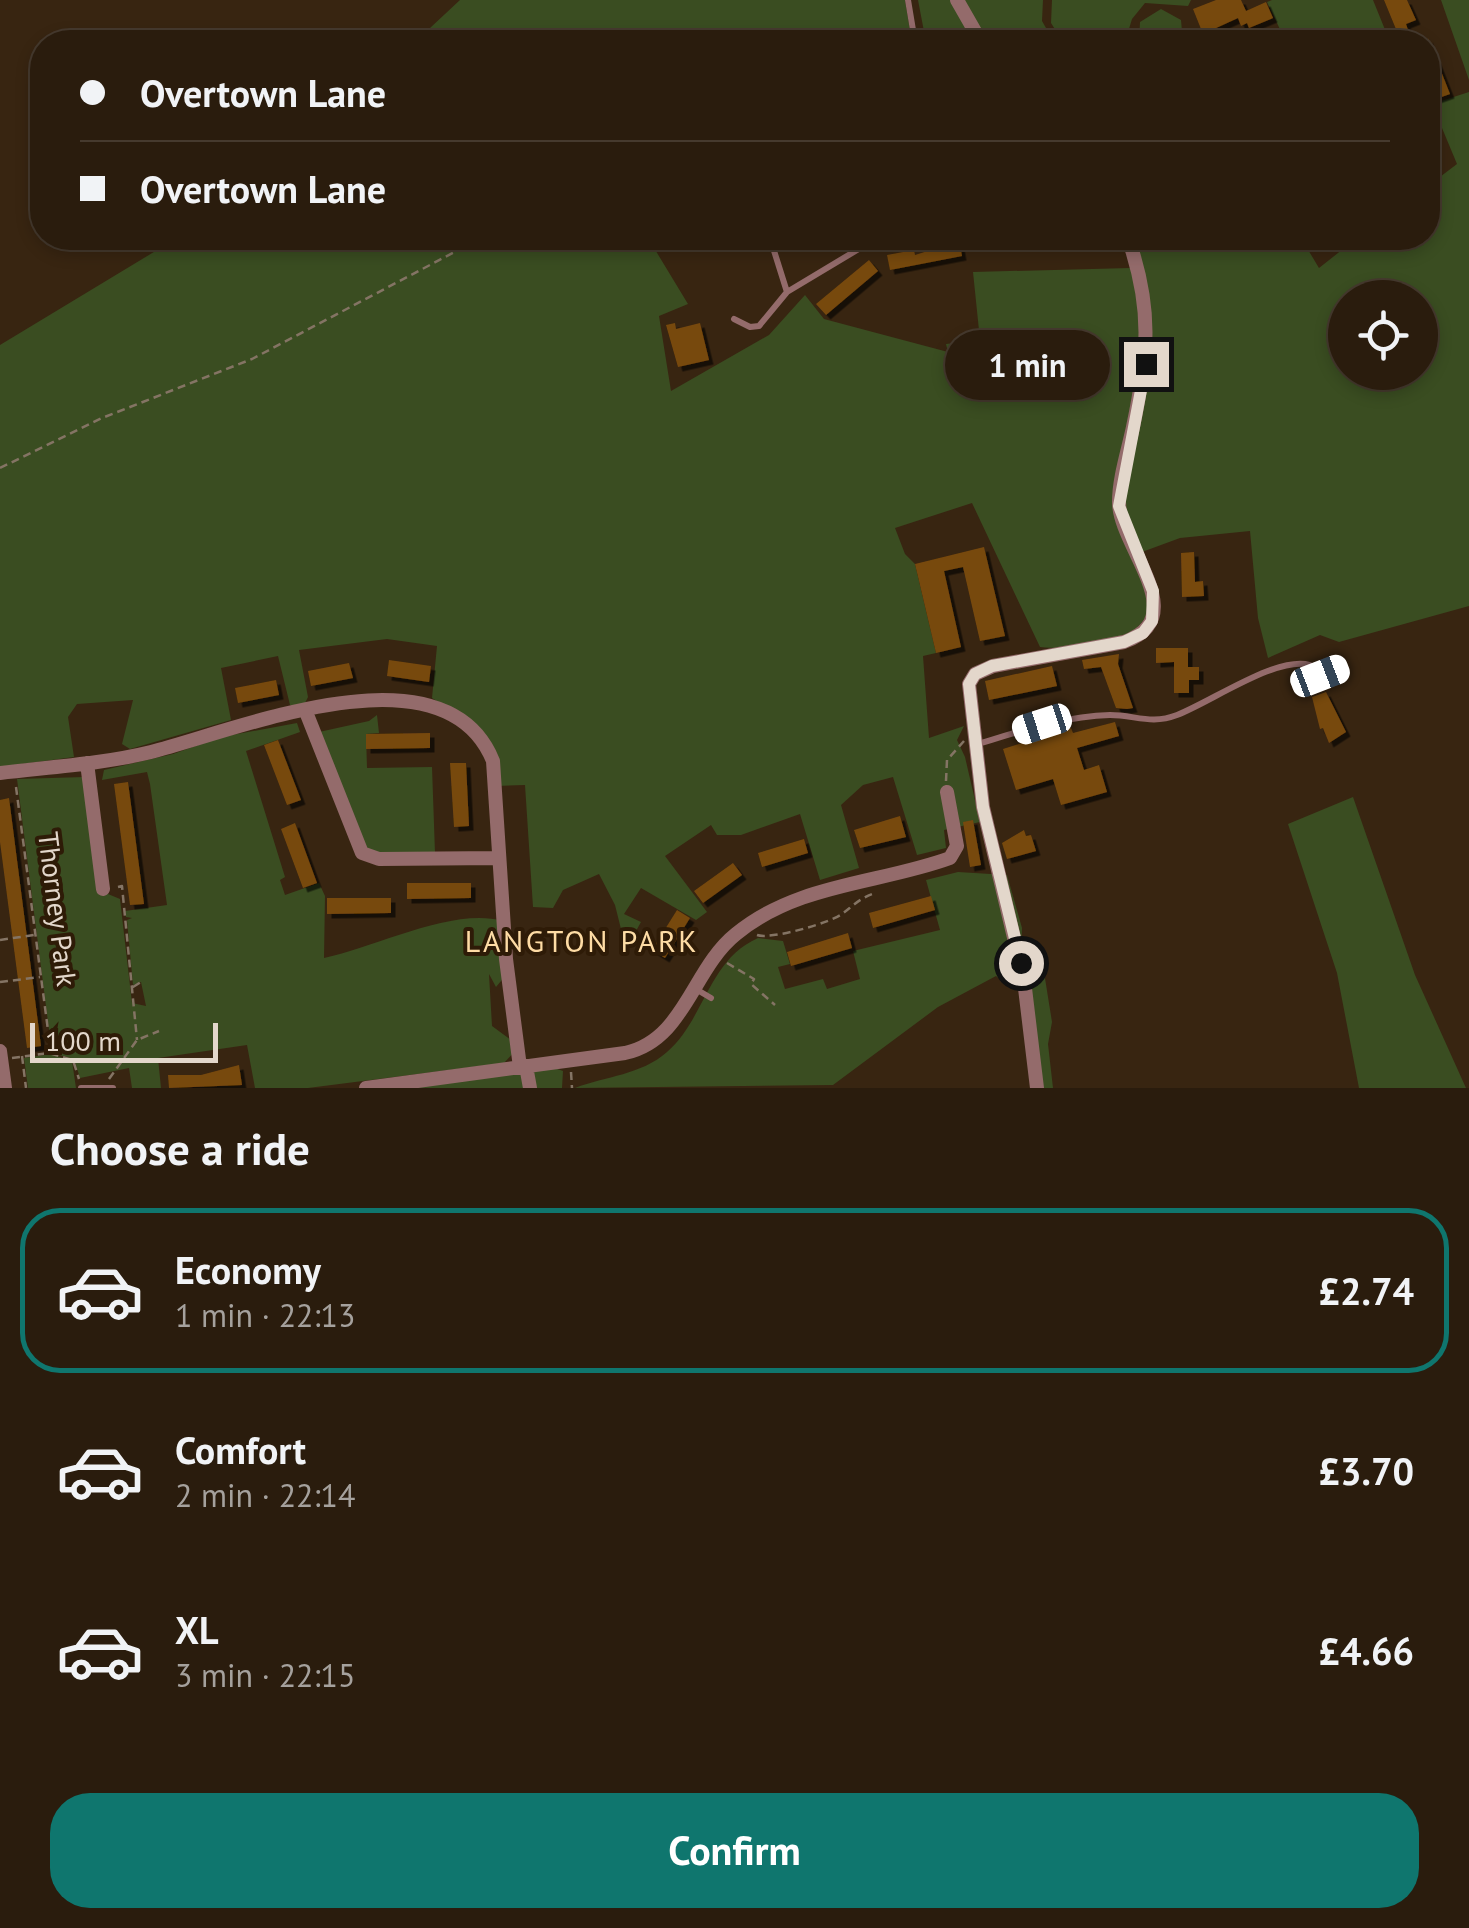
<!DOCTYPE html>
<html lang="en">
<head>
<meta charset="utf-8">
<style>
  body { margin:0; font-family:"PT Sans",sans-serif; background:#36291b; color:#f1f3f6; height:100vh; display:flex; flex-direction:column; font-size:38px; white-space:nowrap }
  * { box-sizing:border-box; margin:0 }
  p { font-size:32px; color:#a5a19d }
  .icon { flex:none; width:55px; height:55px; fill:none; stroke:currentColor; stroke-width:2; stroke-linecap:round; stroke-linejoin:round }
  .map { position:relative; height:1088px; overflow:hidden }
  .panel { display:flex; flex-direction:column; background:#2a1c0d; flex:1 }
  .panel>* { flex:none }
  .banner { position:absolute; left:30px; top:30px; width:1410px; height:220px; border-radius:40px; box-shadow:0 5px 15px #0003,0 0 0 2px #463a2e; display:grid; align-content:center; height:220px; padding:0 50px; background:#2a1c0d }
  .buttons { position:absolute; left:1328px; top:280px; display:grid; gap:20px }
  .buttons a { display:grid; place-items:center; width:110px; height:110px; border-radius:50%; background:#2a1c0d; box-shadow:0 5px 15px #0003,0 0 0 2px #463a2e; font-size:50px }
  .scale { position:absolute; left:30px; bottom:25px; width:188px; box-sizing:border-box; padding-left:10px; border:5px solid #e3d7cb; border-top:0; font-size:28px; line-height:35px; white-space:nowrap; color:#e3d7cb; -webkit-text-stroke:8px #2e1b07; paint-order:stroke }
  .end { position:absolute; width:45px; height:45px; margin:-22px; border:12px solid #e3d7cb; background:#111; box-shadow:0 0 0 5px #111 }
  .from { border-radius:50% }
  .bubble { position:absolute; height:70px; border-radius:35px; background:#2a1c0d; box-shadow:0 5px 15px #0003,0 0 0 2px #463a2e; font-size:32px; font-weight:600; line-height:70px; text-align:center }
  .car { position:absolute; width:30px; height:60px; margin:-30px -15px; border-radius:12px; box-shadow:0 0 8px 2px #0007; background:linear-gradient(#fff 24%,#345 0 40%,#fff 0 76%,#345 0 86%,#fff 0) }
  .banner b { display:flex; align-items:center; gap:35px; height:95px; font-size:38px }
  .banner b+b { border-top:2px solid #463a2e }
  .banner i { width:25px; height:25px; background:#f1f3f6 }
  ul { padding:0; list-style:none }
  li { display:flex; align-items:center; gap:30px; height:165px; margin:0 20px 15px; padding:0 30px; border:5px solid transparent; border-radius:40px }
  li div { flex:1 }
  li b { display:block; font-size:38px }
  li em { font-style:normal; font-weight:600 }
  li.current { border-color:#0f766e }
  li>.icon { width:90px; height:90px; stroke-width:1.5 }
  h2 { padding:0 50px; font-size:45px; line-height:120px }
  .button { display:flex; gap:20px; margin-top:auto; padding:20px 50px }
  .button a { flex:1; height:115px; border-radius:40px; background:#0f766e; color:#fff; font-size:40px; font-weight:600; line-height:115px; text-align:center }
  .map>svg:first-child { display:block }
  .green { fill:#3a4d21; fill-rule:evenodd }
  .building { fill:#77480c; filter:url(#shadow) }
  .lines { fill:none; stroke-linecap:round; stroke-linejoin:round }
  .path { stroke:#847464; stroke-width:2.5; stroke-dasharray:8 5; stroke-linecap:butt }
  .lane { stroke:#946b6b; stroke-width:6 }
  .street { stroke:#946b6b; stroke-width:14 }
  .route { stroke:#e3d7cb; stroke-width:12 }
  .labels { text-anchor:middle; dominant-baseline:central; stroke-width:8; stroke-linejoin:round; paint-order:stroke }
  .street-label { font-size:28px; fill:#e3d7cb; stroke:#2e1b07 }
  .neighbourhood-label { font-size:30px; letter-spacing:2.5px; fill:#fedca5; stroke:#2e1b07 }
</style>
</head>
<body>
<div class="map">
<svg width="1469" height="1088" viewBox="0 0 1469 1088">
  <defs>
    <filter id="shadow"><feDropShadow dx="4.5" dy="4.5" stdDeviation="0" flood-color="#0009"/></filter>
  </defs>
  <rect width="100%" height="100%" fill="#382511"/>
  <path class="green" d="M460 0H905L912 42H415Z
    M918 0H1043L1042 21 1054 42H926Z
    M1052 0H1191L1188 6 1145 3 1132 19 1125 42H1063L1051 23Z
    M1272 0H1373L1390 42H1286L1267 2Z
    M1441 0H1469V80Z
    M1161 9 1181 20 1183 42H1139L1140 22Z
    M1469 92V606L1339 642 1320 635 1268 658 1258 618 1250 531 1180 538 1142 552 1126 511 1150 605C1142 646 1076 651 1040 647L972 503 895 528 905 554 915 564 936 653 923 656 929 738 964 726 957 740 965 757 980 822 944 830 946 848 917 855 893 777 863 785 841 805 859 868 820 880 800 814 741 835H717L711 825 665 856 707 912 696 920 641 888 624 914 641 922 626 949 615 905 599 874 563 890 553 908 533 907 525 785 496 786 478 728 432 698 437 646 387 639 299 650 308 697 303 707 290 705 278 656 221 668 231 720 130 749 122 744 133 700 77 704 68 717 74 757 0 767V345L177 238H648L688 304 659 316 671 391 769 335 805 295 824 319 948 352 946 344 980 340 973 272 1130 268 1129 238H1301L1319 268 1357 238H1428V186L1457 164 1432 104ZM1345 298H1420V372H1345Z
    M377 715 379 733 366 734 367 768 432 767 435 853 368 852 319 732 369 721Z
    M297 723 300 732 246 751 285 877 280 880 285 895 319 883 325 896 324 958C374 948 453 907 502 921L506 975 496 987 489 974 492 1026 515 1043V1051L504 1063 308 1088H255L247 1045 158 1058 161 1088H132L129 1068 80 1078 74 1059 52 1053 17 779 85 777 108 894 120 899 132 1003 146 1006 141 982 133 985 127 920 132 918 126 917 125 911 167 905 150 784 147 772 102 780 104 770 173 754 221 737Z
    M1353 797 1415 975 1466 1088H1359L1337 973 1288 824Z
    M958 872 1007 875 1022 928 1020 987 1011 988 996 976 938 1007 833 1085 575 1088C606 1076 641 1075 667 1052 705 1019 708 960 758 938L783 941 790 964 778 967 785 989 823 979 827 989 860 979 853 951 940 930 926 880Z
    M1034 943 1040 947 1052 1022 1048 1044 1053 1088H1043L1028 964 1027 947Z
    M51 1054 72 1061 76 1088H28L24 1058Z
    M549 1066 563 1071 562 1088H408Z"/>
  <path class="building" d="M1216 0H1241L1246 11 1266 2 1273 18 1249 28 1247 23 1241 26 1238 18 1203 34 1193 9Z
    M1384 0H1407L1416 20 1406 24 1408 30 1398 34Z
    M1428 38 1450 94 1433 100 1428 87Z
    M953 243 960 245 962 256 890 270 887 255 914 250 915 255Z
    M869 260 878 271 826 315 816 304Z
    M675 323 676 329 700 323 709 360 678 367 666 325Z
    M984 547 1005 636 980 641 963 567 944 571 961 647 936 653 915 564Z
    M1194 552 1195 582 1203 581 1204 596 1182 597 1181 553Z
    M1156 648H1188V667H1199V680H1189V693H1174V662L1156 663Z
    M1119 654 1118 664 1133 708 1127 709 1116 708 1101 667 1084 669 1082 660Z
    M389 660 431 666 429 682 387 676Z
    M349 663 353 678 311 686 308 671Z
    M1052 666 1057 686 989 700 985 681Z
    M276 680 279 695 238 703 235 688Z
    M1326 692 1346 732 1329 743 1323 728 1320 729 1312 697Z
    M1115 722 1119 736 1077 748 1084 770 1099 765 1107 792 1061 805 1053 779 1016 790 1003 749 1071 728 1073 733Z
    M430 733V748L366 749V734Z
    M278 740 301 800 287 805 264 745Z
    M450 763H466L469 826 454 827Z
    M128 782 144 904 130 905 114 784Z
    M9 798 41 1046 27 1048 0 842V800Z
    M900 816 906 837 860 848 854 830Z
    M973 820 981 865 970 867 963 822Z
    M295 823 317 883 303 888 281 829Z
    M1024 830 1026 836 1031 835 1036 851 1007 859 1002 843Z
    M804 839 808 853 762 867 758 853Z
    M733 863 742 875 703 903 694 891Z
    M407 883H471V898L407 899Z
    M931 896 935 910 873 928 869 913Z
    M327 898H391V913L327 914Z
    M677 910 690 918 665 958 652 950Z
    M848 933 852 948 791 966 787 952Z
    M239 1065 242 1085 169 1088 168 1075H201Z"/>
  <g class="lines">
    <path class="path" d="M630 238 641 249 662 238
      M0 468 102 418 252 359 481 238
      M946 781 947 760 964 741
      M16 787 51 1053
      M118 887 122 886 137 1040
      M757 935C770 940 830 923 842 914 854 905 860 898 875 893
      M0 940 34 935
      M727 963 754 979 751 984 775 1005
      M0 982 40 977
      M133 987 141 982
      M22 1056 26 1088
      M12 1058 49 1053 73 1060 79 1079
      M571 1072 572 1088
      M109 1079 137 1040 159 1031"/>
    <path class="lane" d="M908 0 915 42
      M957 238 958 239
      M787 292 877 238
      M734 319 750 327 759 326 787 292 770 238
      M975 745C1018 732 1064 716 1110 715 1135 715 1151 725 1177 715 1211 702 1278 655 1310 665L1320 675 1339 668
      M694 988 711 998
      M81 1088H113"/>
    <path class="street" d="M957 0 981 42
      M306 712 362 853 379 859 499 858
      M87 763 103 889
      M0 773C50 767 102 764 151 752 238 730 445 642 493 761L506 959 520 1067
      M0 1051 5 1088
      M526 1066 530 1088
      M366 1088 625 1053C685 1040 692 969 736 934 798 883 879 884 950 858L957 846 947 792
      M1037 1088 1024 980 983 807 969 684 975 674 993 666 1124 642C1194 617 1119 547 1119 502 1119 478 1128 451 1133 427 1148 355 1153 309 1128 238"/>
  </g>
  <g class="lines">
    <path class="route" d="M1021 963 983 807 969 684 975 674 992 666 1124 642 1143 633 1152 621 1153 591 1119 506 1146 364"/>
  </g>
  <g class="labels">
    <g class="street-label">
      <text transform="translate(58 909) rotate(83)">Thorney Park</text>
    </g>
    <g class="neighbourhood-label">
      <text x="582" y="940">LANGTON PARK</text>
    </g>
  </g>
</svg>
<div class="buttons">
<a><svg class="icon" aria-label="locate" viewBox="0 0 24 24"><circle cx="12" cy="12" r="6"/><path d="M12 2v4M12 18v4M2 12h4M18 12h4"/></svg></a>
</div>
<div class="scale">100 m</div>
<i class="end from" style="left:1021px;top:963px"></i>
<i class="end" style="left:1146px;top:364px"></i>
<div class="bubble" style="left:945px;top:330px;width:165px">1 min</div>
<i class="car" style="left:1320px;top:676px;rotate:69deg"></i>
<i class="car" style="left:1042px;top:724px;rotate:252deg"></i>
<div class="banner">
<b><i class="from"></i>Overtown Lane</b>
<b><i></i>Overtown Lane</b>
</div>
</div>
<section class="panel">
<h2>Choose a ride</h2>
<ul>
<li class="current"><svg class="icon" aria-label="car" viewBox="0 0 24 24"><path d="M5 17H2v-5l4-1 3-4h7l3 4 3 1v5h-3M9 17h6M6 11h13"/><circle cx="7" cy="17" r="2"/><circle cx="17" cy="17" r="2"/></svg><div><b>Economy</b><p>1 min · 22:13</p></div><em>£2.74</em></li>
<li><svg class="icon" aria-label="car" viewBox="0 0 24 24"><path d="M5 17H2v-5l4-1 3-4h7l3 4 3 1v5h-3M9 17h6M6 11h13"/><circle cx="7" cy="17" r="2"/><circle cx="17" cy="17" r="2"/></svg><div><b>Comfort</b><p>2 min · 22:14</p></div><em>£3.70</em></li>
<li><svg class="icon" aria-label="car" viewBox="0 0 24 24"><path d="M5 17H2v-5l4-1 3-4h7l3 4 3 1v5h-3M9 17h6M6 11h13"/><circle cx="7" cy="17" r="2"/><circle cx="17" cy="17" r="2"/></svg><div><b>XL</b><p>3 min · 22:15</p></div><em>£4.66</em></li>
</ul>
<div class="button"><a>Confirm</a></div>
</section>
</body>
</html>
